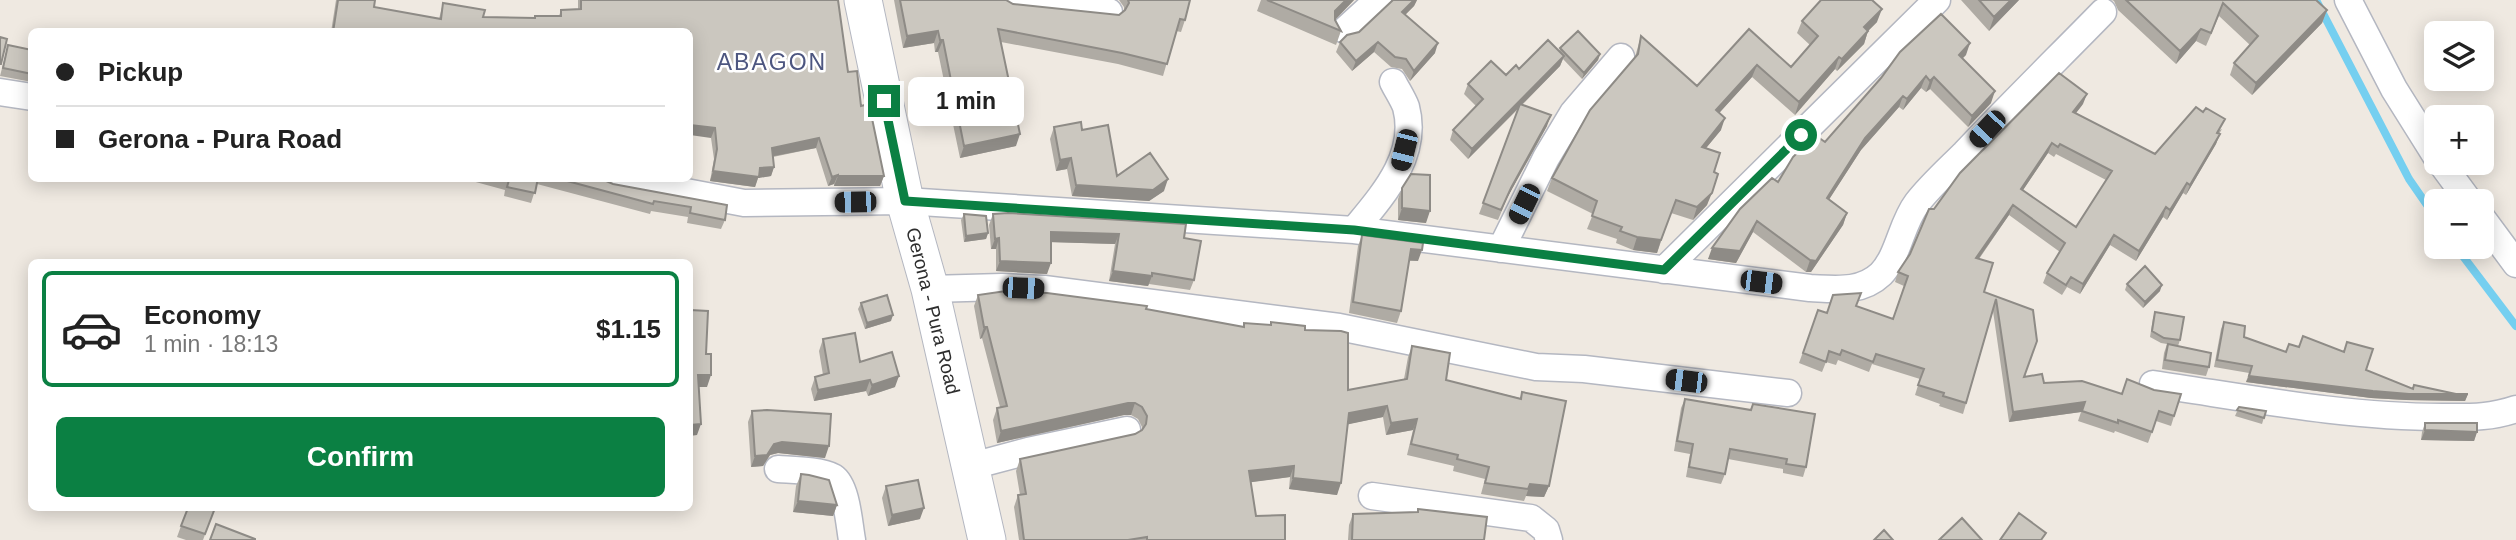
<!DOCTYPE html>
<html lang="en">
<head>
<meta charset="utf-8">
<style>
  body { margin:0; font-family:Helvetica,sans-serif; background:#f6f6f6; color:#222; height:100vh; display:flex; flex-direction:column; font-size:26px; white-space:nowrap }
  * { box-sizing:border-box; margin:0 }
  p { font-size:23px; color:#767676 }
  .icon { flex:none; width:38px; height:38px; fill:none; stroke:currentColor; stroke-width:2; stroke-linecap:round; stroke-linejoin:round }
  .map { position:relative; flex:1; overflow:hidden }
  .sheet { position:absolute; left:28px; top:259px; width:665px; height:252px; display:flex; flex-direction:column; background:#fff; border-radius:10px; box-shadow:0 4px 18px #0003 }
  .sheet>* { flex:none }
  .guide { position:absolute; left:28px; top:28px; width:665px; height:154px; border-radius:10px; box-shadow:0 4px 18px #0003; display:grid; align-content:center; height:154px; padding:0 28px; background:#fff }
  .controls { position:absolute; left:2424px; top:21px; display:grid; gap:14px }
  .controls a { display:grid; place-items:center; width:70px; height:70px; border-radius:10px; background:#fff; box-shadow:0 4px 18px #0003; font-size:35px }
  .end { position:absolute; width:32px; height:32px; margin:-16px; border:9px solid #0b8043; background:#fff; box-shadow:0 0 0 4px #fff }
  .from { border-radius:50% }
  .bubble { position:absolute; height:49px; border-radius:10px; background:#fff; box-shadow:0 4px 18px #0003; font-size:23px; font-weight:800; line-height:49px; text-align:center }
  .car { position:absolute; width:21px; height:42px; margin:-21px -10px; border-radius:9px; box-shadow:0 0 5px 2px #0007; background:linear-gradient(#222 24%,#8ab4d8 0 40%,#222 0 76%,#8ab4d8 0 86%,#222 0) }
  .guide b { display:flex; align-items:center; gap:24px; height:66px; font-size:26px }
  .guide b+b { border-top:2px solid #e0e0e0 }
  .guide i { width:18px; height:18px; background:#222 }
  ul { padding:12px 0 0; list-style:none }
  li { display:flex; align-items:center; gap:21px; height:116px; margin:0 14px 10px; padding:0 14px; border:4px solid transparent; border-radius:10px }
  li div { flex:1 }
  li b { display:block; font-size:26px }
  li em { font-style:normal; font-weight:800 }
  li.on { border-color:#0b8043 }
  li>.icon { width:63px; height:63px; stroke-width:1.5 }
  .primary-button { display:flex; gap:14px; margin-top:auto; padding:14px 28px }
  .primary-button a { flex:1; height:80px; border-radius:10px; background:#0b8043; color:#fff; font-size:28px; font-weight:800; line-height:80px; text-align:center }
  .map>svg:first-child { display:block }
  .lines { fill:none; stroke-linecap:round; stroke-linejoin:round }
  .stream { stroke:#75cff0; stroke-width:8 }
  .street-casing { stroke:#b4b7c1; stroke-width:29 }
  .secondary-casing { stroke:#b4b7c1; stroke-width:39 }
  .street { stroke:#fff; stroke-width:26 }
  .secondary { stroke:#fff; stroke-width:37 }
  .wall { fill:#afaba4; fill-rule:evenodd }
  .shaded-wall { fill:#8e8b86 }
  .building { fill:#cbc7bf; stroke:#8e8b86; stroke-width:2; fill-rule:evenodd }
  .route { stroke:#0b8043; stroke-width:9 }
  .labels { text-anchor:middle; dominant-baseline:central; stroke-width:5; stroke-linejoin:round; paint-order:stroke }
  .street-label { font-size:19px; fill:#2e2e2e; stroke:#fff }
  .quarter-label { font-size:23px; letter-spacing:2px; fill:#4d5680; stroke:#fff }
</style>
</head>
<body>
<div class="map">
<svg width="2516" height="540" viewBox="0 0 2516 540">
  <rect width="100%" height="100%" fill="#efe9e1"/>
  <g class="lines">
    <path class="stream" d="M2316 0 2409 179 2436 218
      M2456 247 2516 326"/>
    <defs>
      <path id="street" d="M1011 0 1109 12
        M2348 0 2394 89 2436 156
        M1345 30 1378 0
        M0 92 32 97
        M2441 163 2469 201
        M612 178 744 203 905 201 1354 230 1810 288C1835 289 1861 293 1881 274 1899 255 1901 224 1917 203 1931 185 1949 169 1965 153 2010 105 2057 59 2103 12
        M2482 218 2516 264
        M1354 230C1382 196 1419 156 1406 107 1403 99 1397 90 1393 82
        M1501 249 1546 158 1573 113 1621 57
        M1664 270 1937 0
        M930 289 1002 287 1044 289 1339 327 1536 367 1584 369 1788 393
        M2153 384C2249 398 2345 417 2442 417 2469 417 2490 418 2516 409
        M972 466 1028 451 1127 430
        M778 469C792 470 821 470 833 477 847 486 849 524 852 540
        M1372 496 1531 518 1546 530 1549 540"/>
      <path id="secondary" d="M863 0 905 201 930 289 987 540"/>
    </defs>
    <use href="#street" class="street-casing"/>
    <use href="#secondary" class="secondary-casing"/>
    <use href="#street" class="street"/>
    <use href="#secondary" class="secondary"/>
  </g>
  <path class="wall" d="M336 0H375L374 7 439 19 443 3 483 17 534 18 535 16H559L561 10 578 9V0H838L848 72 861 106 884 176 880 186H834V184L828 186 816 148 773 157 774 167 771 176 758 178 755 187 710 181 714 159 711 138 690 32H331Z
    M894 0H1006L1013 4 1119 15 1124 11V7L1119 0H1190L1185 20 1181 32 1176 31 1163 76 1118 64 1001 42 1016 146 960 158 938 52H935L934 43 903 48Z
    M1261 0H1354L1335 20 1341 31 1336 45 1257 11Z
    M1393 0H1417L1414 6 1405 15 1435 53 1410 81 1402 69 1391 67 1374 52 1352 71 1336 52 1340 42 1359 32Z
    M1961 0H2019L1989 31Z
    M2112 0H2316L2327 10 2322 23 2252 95 2230 75 2234 63 2250 45 2219 16 2206 46 2196 41 2176 64 2118 10 2114 1Z
    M1802 21 1877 22 1868 31 1864 44 1837 71 1835 69 1795 115 1752 77 1719 113 1721 130 1706 148 1714 172 1707 205 1693 220 1671 213 1657 253 1633 250 1616 243 1617 239 1587 229 1593 214 1547 191 1552 178 1635 57 1641 36 1697 86 1749 29 1791 67 1810 45 1797 33Z
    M8 45 32 50V82L0 76Z
    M1560 48 1600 54 1598 60 1582 79 1563 59 1560 66 1522 105 1547 126 1507 198 1498 220 1479 214 1519 108 1468 159 1450 140 1453 130 1476 106 1464 94 1468 84 1506 75 1559 52Z
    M1966 55 1962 58 1991 103 1968 127 1930 89 1926 92 1921 88 1903 110 1899 107 1861 150 1829 199 1847 213 1843 225 1811 272H1806L1753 232 1736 263 1708 259 1778 182 1825 142 1881 78Z
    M2083 104 2076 113 2155 154 2222 129 2219 134 2216 144 2186 195 2183 193 2167 220 2163 217 2136 261 2110 245 2080 294 2067 287 2062 295 2043 283 2047 273 2060 252 2009 215 1979 259 1984 292 2033 310 2024 377 2044 383 2122 394 2154 390 2181 394 2171 426 2156 421 2148 443 2115 431 2114 433 2078 421 2081 412 2009 422 1993 311 1963 414 1939 406 1940 404 1915 395 1920 379 1872 364 1869 372 1838 360 1836 365 1826 362 1822 372 1799 363 1818 310 1826 313 1856 306 1893 319 1904 286 1895 282 1898 272 1910 254 1934 209ZM2048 153 2054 157 2056 154 2106 180 2076 227 2023 190Z
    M1054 127 1082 130 1117 176 1164 191 1149 201 1072 196 1067 169 1056 171 1050 139Z
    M461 178H604L606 181 613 184 727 205 725 220 721 229 687 223 688 217 651 211 650 214 537 184 531 203 504 196 505 190Z
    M1402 188 1426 223 1398 220V199Z
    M964 214 988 233 986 239 964 242 961 220Z
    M993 214 1184 238 1194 280 1190 290 1149 284 1148 286 1109 281 1115 244 1051 242 1047 274 996 271V249H991L989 225Z
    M1362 235 1418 261H1409L1401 311 1397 323 1349 313 1358 246Z
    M2127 284 2160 291 2143 308 2125 290Z
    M978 295 1146 309 1243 327 1244 323 1270 325 1271 322 1305 330 1348 390 1404 379 1408 357 1412 346 1446 380 1520 398 1522 392 1549 486 1544 497 1526 496 1524 501 1481 494 1485 479 1453 471 1454 466 1407 455 1413 430 1386 435 1383 417 1348 424 1337 495 1289 489 1290 477 1251 482 1256 516 1285 540H1019L1014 507 1018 495H1020L1016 471 1020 459 1135 434 1142 430V427L1138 419 1131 415H1124L997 443 993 420 997 408 1000 407 982 338 980 339 974 306Z
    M861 303 891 321 865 329 858 309Z
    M2155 312 2180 340 2178 346 2209 367 2206 376 2162 369 2164 353 2167 344 2161 343 2150 337 2153 318Z
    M2224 322 2244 337 2286 352 2299 347 2344 352 2347 342 2366 370 2412 389 2456 394H2468L2465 401 2406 400 2371 398 2246 382 2249 373 2214 367 2221 329Z
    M823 339 860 362 895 387 868 396 866 391 814 401 811 389 815 377 823 375 819 351Z
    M1685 399 1750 410 1753 404 1806 467 1803 477 1783 473V469L1728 459 1725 474 1721 484 1686 477 1690 454 1674 451 1681 408Z
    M2239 407 2266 411 2262 424 2235 416Z
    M752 411 825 458 778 453 770 455 763 466 751 467 748 422Z
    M2425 423 2477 432 2474 441 2421 440 2422 432Z
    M801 474 837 505 833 516 793 512 796 486Z
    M886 486 920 519 888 526 882 498Z
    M215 508 203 540H186L177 537 181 526Z
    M1418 509 1484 540H1348L1349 525 1353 514 1418 512Z"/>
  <path class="shaded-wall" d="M1346 0H1354L1330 25 1335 11Z
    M1414 0H1417L1414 6 1398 22 1402 12Z
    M2011 0H2019L1989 31 1994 17Z
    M1882 9 1877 22 1859 40 1864 27Z
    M2327 10 2322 23 2252 95 2256 83Z
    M2201 29 2196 41 2176 64 2180 51Z
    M938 31 934 43 903 48 907 36Z
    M1868 31 1864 44 1837 71 1842 59Z
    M940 40H943L938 52H935Z
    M1378 42 1374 52 1352 71 1356 61Z
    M1438 43 1435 53 1410 81 1414 71Z
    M1970 43 1966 55 1955 66 1959 55Z
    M1600 54 1598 60 1582 79 1584 73Z
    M1564 56 1560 66 1468 159 1472 149Z
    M1839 57 1835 69 1795 115 1799 102Z
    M1757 65 1752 77 1711 122 1716 110Z
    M1926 76 1921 88 1903 110 1907 99Z
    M1934 77 1930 89 1926 92 1930 81Z
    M1995 91 1991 103 1968 127 1972 116Z
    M2087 94 2083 104 2069 122 2073 112Z
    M1903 96 1899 107 1861 150 1823 209 1827 198 1865 138Z
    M1551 115 1547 126 1507 198 1498 220 1511 188Z
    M1725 118 1721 130 1697 159 1702 147Z
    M690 125 715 128 711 138 690 135Z
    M1020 134 1016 146 960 158 964 146Z
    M2220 134 2216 144 2186 195 2190 185Z
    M819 138 816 148 769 157 772 148Z
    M2052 143 2048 153 2017 199 2021 189Z
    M1071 158 1067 169 1056 171 1060 160Z
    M774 167 771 176 758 178 755 187 710 181 713 171Z
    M838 175 834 184 828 186 832 177Z
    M838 176H884L880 186H834Z
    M1168 179 1164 191 1149 201 1072 196 1076 185Z
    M2187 183 2183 193 2167 220 2170 210Z
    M1712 193 1707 205 1693 220 1697 207Z
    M2013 205 2009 215 1972 268 1976 258Z
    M2166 207 2163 217 2136 261 2139 251Z
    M1402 208 1430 211 1426 223 1398 220Z
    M1847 213 1843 225 1811 272H1806L1810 260Z
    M1757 221 1753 232 1736 263 1708 259 1712 248Z
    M1051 232 1119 234 1115 244 1047 242Z
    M988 233 986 239 964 242 966 236Z
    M2114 235 2110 245 2080 294 2083 284Z
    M1637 237 1661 240 1657 253 1633 250Z
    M999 238 996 249H991L995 239Z
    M1411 249 1422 250 1418 261 1407 260Z
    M1000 261 1051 263 1047 274 996 271Z
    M1113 271 1152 276 1148 286 1109 281Z
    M2162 285 2160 291 2143 308 2145 302Z
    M893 315 891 321 865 329 867 323Z
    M984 327H987L982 338 980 339Z
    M698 375H711L707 387H694Z
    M899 376 895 387 868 396 872 385Z
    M2249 376 2373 391 2468 394 2465 401 2406 400 2371 398 2246 382Z
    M870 380 866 391 814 401 818 390Z
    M2085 402 2081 412 2009 422 2013 412Z
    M1128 403H1135L1131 415H1124L997 443 1001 431Z
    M1387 406 1383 417 1345 425 1349 413Z
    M1417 419 1413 430 1386 435 1391 423Z
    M701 424 697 435 690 436V425Z
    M2425 430 2477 432 2474 441 2421 440Z
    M782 442 829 446 825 458 778 453 770 455 763 466 751 467 755 456 774 444Z
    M1294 466 1290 477 1245 483 1249 471Z
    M1293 478 1341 483 1337 495 1289 489Z
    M1530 484 1549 486 1544 497 1526 496Z
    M798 501 837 505 833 516 793 512Z
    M924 508 920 519 888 526 892 515Z"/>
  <path class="building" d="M338 0H375L374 7 441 19 443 3 485 10 483 17 535 18V16H561V10L581 9V0H838L848 72 857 71 861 106 869 104 884 176H838V175L832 177 819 138 772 148 774 167 760 168 759 177 713 171 717 149 715 128 690 125V32H333Z
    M900 0H1006L1013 4 1119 15 1125 10 1129 3 1128 0H1190L1185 20 1180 19 1167 64 1122 53 998 29 1020 134 964 146 943 40H940L938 31 907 36Z
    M1267 0H1346L1335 11V20L1341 31Z
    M1393 0H1414L1402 12 1438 43 1414 71 1406 59 1395 57 1378 42 1356 61 1340 42 1347 35 1359 32Z
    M1821 0H1872L1882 9 1864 27 1868 31 1842 59 1839 57 1799 102 1757 65 1716 110 1725 118 1702 147 1720 153 1714 172 1718 174 1712 193 1697 207 1676 200 1661 240 1637 237 1620 231 1622 227 1592 216 1597 201 1552 178 1590 110 1638 54 1641 36 1697 86 1749 29 1791 67 1818 36 1802 21Z
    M1979 0H2011L1994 17Z
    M2126 0H2316L2327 10 2256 83 2234 63 2258 36 2223 3 2211 33 2201 29 2180 51Z
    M1941 14 1970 43 1959 55 1995 91 1972 116 1934 77 1930 81 1926 76 1907 99 1903 96 1865 138 1827 198 1847 213 1816 261 1810 260 1757 221 1740 251 1712 248 1740 209 1772 178 1778 182 1793 157 1815 135 1825 142 1881 78 1900 52Z
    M1578 31 1600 54 1584 73 1560 48Z
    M0 37 7 39 1 64H0Z
    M1548 40 1564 56 1472 149 1453 130 1483 99 1468 84 1491 61 1506 75 1516 65 1519 69Z
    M8 45 32 50V74L3 68Z
    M2059 73 2087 94 2073 112 2155 154 2196 107 2203 112 2206 108 2225 119 2217 133 2220 134 2190 185 2187 183 2170 210 2166 207 2139 251 2114 235 2083 284 2071 277 2066 285 2047 273 2065 243 2013 205 1976 258 1993 263 1984 292 2033 310 2037 341 2024 377 2042 374 2044 383 2082 381 2122 394 2127 379 2154 390 2181 394 2174 416 2159 411 2152 432 2118 420V423L2082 411 2085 402 2013 412 1996 299 1966 403 1943 396 1944 393 1918 385 1924 369 1876 354 1873 362 1842 350 1840 355 1829 351 1826 362 1803 353 1818 310 1827 313 1833 295 1861 293 1856 306 1893 319 1908 276 1898 272 1910 254 1929 209H1934L1960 173ZM2052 143 2058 147 2060 144 2112 171 2076 227 2021 189Z
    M1520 104 1551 115 1511 188 1501 210 1483 203Z
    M1081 122 1082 130 1108 125 1117 176 1150 153 1168 179 1153 190 1076 185 1071 158 1060 160 1054 127Z
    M1411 174 1430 175V211L1402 208V188Z
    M503 178H538L535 193 507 187 509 180Z
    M556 178H604L606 181 613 184 727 205 725 220 690 213 691 207 654 201 653 204Z
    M1008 213 1186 224 1184 238 1201 241 1194 280 1152 273V276L1113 271 1119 234 1051 232V263L1000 261 999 238 995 239 993 214Z
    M964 214 986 216 988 233 966 236Z
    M1362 235 1423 243 1422 250 1411 249 1401 311 1353 302Z
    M2145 266 2162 285 2145 302 2127 284Z
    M1006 291 1047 293 1147 306 1146 309 1244 327V323L1271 325V322L1305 326V330L1341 331 1348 333V390L1407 379 1412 346 1450 353 1446 380 1521 399 1522 392 1566 401 1549 486 1530 484 1528 489 1485 483 1489 467 1457 459 1458 455 1411 444 1417 419 1391 423 1387 406 1349 413 1341 483 1293 478 1294 466 1249 471 1256 516 1285 515V540H1147V537L1128 540H1024L1018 495 1026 494 1020 459 1135 434 1142 430 1146 424 1147 416 1142 407 1135 403H1128L1001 431 997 408 1007 406 987 327H984L978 295Z
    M887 295 893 315 867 323 861 303Z
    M690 310 708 311 706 354H711V375H698L701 424 690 425Z
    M2155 312 2184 317 2180 340 2164 338 2152 331Z
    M2224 322 2245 326 2244 337 2286 352 2289 344 2299 347 2303 336 2344 352 2347 342 2373 349 2366 370 2413 389 2414 385 2456 394H2468H2409L2373 391 2249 376 2252 366 2217 360Z
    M855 333 860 362 892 352 899 376 872 385 870 380 818 390 815 377 829 373 823 339Z
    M2168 344 2211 353 2209 367 2165 360Z
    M1685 399 1751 410 1753 404 1815 414 1806 467 1786 464 1787 459 1730 449 1725 474 1689 467 1693 444 1677 441Z
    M2239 407 2266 411 2264 418 2237 410Z
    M767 410 831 414 829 446 782 442 774 444 767 455 755 456 752 411Z
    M2425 423H2477V432L2425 430Z
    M801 474 809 475 829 480 837 505 798 501Z
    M918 480 924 508 892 515 886 486Z
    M188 508H215L205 534 181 526Z
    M1418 509 1487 517 1484 540H1352L1353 514 1418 512Z
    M2019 513 2046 533 2041 540H2000Z
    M1962 518 1982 540H1939Z
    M216 524 255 539V540H210Z
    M1884 530 1893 540H1874Z"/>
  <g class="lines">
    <path class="route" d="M884 101 905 201 1354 230 1664 270 1801 135"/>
  </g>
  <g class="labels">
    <g class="street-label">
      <text transform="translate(933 311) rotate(76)">Gerona - Pura Road</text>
    </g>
    <g class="quarter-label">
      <text x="772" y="62">ABAGON</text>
    </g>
  </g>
</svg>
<div class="controls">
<a><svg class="icon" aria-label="layers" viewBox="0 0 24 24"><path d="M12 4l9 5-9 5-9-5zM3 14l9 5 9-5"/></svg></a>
<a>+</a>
<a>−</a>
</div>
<i class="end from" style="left:1801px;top:135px"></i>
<i class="end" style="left:884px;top:101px"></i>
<div class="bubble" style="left:908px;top:77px;width:116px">1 min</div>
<i class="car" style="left:1987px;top:129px;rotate:223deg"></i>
<i class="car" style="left:1404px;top:150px;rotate:194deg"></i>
<i class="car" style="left:855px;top:202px;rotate:269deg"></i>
<i class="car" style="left:1524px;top:204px;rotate:206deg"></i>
<i class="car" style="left:1761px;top:282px;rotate:97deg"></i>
<i class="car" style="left:1023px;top:288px;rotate:92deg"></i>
<i class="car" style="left:1686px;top:381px;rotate:277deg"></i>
<div class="guide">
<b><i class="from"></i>Pickup</b>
<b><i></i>Gerona - Pura Road</b>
</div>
<section class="sheet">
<ul>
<li class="on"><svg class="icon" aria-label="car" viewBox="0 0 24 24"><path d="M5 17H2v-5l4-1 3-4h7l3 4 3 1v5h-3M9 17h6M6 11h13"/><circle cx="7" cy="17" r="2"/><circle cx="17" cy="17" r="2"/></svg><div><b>Economy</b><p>1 min · 18:13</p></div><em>$1.15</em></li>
</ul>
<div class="primary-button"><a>Confirm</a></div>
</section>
</div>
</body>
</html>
